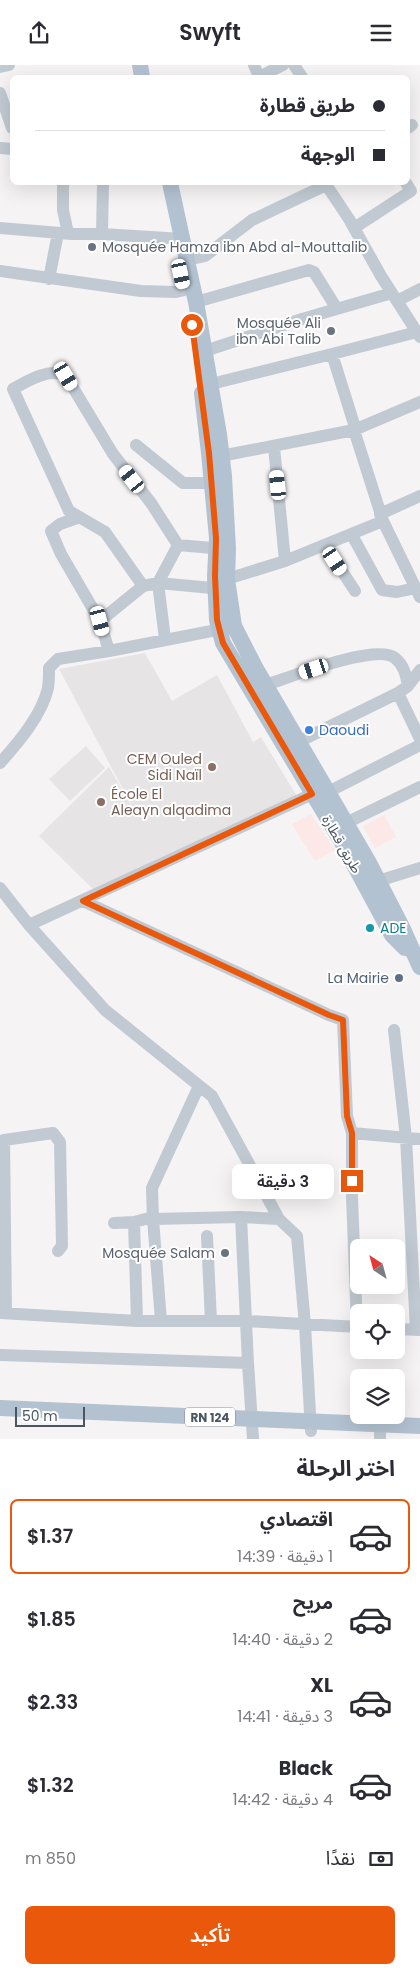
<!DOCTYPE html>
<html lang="ar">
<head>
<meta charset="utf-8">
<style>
  body { margin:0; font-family:Poppins,"Noto Sans Arabic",sans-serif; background:#f7f7f7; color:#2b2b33; direction:rtl; height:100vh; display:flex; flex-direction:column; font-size:19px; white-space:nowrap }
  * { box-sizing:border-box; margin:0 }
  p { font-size:16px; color:#7c7c81 }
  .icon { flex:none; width:28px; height:28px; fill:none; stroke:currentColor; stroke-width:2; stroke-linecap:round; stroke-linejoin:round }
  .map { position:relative; height:1374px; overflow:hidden; direction:ltr }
  .side { display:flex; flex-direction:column; background:#fff; flex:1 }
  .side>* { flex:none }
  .banner { position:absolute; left:10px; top:10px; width:400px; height:110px; border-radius:8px; box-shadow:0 5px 20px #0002; direction:rtl; display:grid; align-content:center; height:110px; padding:0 25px; background:#fff }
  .needle { width:32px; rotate:324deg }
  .fabs { position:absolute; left:350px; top:1174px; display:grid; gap:10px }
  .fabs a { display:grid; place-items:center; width:55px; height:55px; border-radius:8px; background:#fff; box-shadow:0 5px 20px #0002; font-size:25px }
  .scale { position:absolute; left:15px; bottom:12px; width:70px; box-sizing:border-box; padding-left:5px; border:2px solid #4a5661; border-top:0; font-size:14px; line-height:18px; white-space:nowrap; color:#4a5661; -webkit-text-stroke:4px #fff; paint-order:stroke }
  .end { position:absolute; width:22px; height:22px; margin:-11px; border:6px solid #ea580c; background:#fff; box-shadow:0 0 0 2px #fff }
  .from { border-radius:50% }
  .bubble { position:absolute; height:35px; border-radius:8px; background:#fff; box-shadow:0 5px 20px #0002; font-size:16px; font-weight:600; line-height:35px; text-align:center; direction:rtl }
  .car { position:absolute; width:15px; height:30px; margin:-15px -8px; border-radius:6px; box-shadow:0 0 4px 1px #0007; background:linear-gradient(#fff 24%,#345 0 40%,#fff 0 76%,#345 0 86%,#fff 0) }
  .banner b { display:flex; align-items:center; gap:18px; height:48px; font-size:19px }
  .banner b+b { border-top:1px solid #e1e1e2 }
  .banner i { width:12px; height:12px; background:#2b2b33 }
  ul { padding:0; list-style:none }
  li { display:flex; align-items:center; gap:15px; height:75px; margin:0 10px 8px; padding:0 15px; border:2px solid transparent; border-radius:8px }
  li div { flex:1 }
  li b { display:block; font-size:19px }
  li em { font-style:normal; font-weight:600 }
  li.active { border-color:#ea580c }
  li>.icon { width:45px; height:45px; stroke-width:1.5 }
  h2 { padding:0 25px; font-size:22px; line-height:60px }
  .pay { display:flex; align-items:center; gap:12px; height:55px; padding:0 25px; font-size:19px }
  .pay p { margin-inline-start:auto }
  .action { display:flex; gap:10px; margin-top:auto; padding:10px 25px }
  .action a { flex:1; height:58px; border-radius:8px; background:#ea580c; color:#fff; font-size:20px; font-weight:600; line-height:58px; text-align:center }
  header { display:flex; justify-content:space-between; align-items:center; height:65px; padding:0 25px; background:#fff; font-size:22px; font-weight:600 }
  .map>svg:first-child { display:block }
  .education { fill:#e6e4e5 }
  .medical { fill:#fce8e6 }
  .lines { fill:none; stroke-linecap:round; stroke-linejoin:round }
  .minor { stroke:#c1cad2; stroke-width:12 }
  .major { stroke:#b3c2d1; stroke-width:16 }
  .route { stroke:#ea580c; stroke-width:6 }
  .worship-dot { fill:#6b7280; stroke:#fff; stroke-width:2 }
  .shop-dot { fill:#3f7fe0; stroke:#fff; stroke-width:2 }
  .education-dot { fill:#8d6e63; stroke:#fff; stroke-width:2 }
  .culture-dot { fill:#0f9aa8; stroke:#fff; stroke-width:2 }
  .service-dot { fill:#5c6f8a; stroke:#fff; stroke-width:2 }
  .labels { text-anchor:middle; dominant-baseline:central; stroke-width:4; stroke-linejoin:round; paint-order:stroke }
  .shield { fill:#fff; stroke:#808990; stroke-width:1 }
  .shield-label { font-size:12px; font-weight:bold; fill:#4a5661 }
  .worship-label { font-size:14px; fill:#5b616d; stroke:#fff; text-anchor:end }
  .shop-label { font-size:14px; fill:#366cbe; stroke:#fff; text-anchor:start }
  .education-label { font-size:14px; fill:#785e54; stroke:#fff; text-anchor:end }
  .street-label { font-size:14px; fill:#4a5661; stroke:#fff }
  .culture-label { font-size:14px; fill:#0d838f; stroke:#fff; text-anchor:start }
  .service-label { font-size:14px; fill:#4e5e75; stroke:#fff; text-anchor:end }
</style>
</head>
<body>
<header><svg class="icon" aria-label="menu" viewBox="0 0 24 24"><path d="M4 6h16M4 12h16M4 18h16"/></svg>Swyft<svg class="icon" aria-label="share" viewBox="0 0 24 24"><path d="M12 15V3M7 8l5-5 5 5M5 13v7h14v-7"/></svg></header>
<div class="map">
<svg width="420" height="1374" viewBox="0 0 420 1374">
  <rect width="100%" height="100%" fill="#f5f3f3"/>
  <path class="education" d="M145 588 172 636 217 610 253 677 261 672 298 733 159 793 97 828 39 771 109 702 139 754 59 604Z
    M86 681 105 703 70 736 49 714Z"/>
  <path class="medical" d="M311 749 335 785 315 796 292 759Z
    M384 750 396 772 375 783 363 761Z"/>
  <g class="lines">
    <path class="minor" d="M254 0 259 12 283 0
      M294 0 302 12
      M0 2 9 0
      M0 28 12 63
      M408 63 412 60
      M0 83 12 84
      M63 118V145L68 168
      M325 118 349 154 381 211 420 272
      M0 163 72 169H102L183 174
      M354 163 411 126 406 118
      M102 169 103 118
      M187 195 205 191 252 155 326 120
      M0 206 141 226 176 227 193 223
      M49 214 58 168
      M397 236 420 224
      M196 237 309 205 314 207 337 244
      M205 286 302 254 392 228
      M332 289 417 267
      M211 319 332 289 354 359V365L420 337
      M136 380 183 418H205L219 413
      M274 382 285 496
      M221 391 354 365 383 456
      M380 449 420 431
      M80 452 60 459 51 466 61 489 100 556
      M352 470 382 525 397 527 416 523
      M325 480 355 526
      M227 514 285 496 383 456 420 532
      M143 521 105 467 69 446 13 324C27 316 50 302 66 311L113 389 151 438 178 480 224 484
      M165 574 158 518 178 480
      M109 586 100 556 143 521 158 518 223 524
      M266 620C290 612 376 578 395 593 404 600 406 610 408 621L398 628 298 677
      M408 621 420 605
      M398 628 420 674
      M0 698C18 678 42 650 48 623 49 617 49 610 49 603L58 594 109 586 227 563
      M328 727 420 680
      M346 758 420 722
      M378 816 420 803
      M0 823 29 860 105 945 212 1031 279 1154 297 1171 305 1260 311 1366
      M83 836 329 950 343 955 347 1051 352 1068V1132L357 1262
      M29 860 321 725
      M394 965 406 1073 416 1265
      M199 1021 152 1123 153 1154 241 1152 248 1298
      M352 1068 420 1074
      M241 1152 279 1154
      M153 1154 161 1256
      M134 1157 137 1256
      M114 1158 134 1157 153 1152
      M207 1171 211 1256
      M0 1248 137 1256H247L359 1262
      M6 1248 4 1075 53 1068 60 1077 62 1181 58 1186
      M396 1264 420 1265
      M0 1290 248 1298 253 1374
      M380 1368V1374"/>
    <path class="major" d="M140 0 142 12
      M170 118 196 237 219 369 224 411 228 484 227 514 234 561 255 602 368 796 403 864 420 902
      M202 328 209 388 217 473 215 511 217 555 223 578 344 781 392 870 405 883H411
      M0 1343 420 1361"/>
  </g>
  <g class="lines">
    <path class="route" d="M192 260 209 388 216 473 215 511 217 555 223 578 312 729 83 836 329 950 343 955 347 1051 352 1068V1116"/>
  </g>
  <g class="worship-dot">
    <circle cx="92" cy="182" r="5"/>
    <circle cx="331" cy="266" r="5"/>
    <circle cx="225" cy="1188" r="5"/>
  </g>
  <circle class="shop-dot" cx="309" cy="665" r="5"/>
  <g class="education-dot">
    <circle cx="212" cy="702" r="5"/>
    <circle cx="101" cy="737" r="5"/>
  </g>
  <circle class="culture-dot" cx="370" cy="863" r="5"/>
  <circle class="service-dot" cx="399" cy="913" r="5"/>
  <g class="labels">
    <rect class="shield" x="185" y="1342.5" width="50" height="19" rx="4"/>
    <g class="shield-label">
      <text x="210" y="1352">RN 124</text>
    </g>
    <g class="worship-label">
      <text x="102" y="182" text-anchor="start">Mosquée Hamza ibn Abd al-Mouttalib</text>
      <text x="321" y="258">Mosquée Ali<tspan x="321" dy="16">ibn Abi Talib</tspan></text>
      <text x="215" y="1188">Mosquée Salam</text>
    </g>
    <g class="shop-label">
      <text x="319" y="665">Daoudi</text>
    </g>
    <g class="education-label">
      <text x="202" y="694">CEM Ouled<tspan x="202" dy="16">Sidi Naïl</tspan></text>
      <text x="111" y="729" text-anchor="start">École El<tspan x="111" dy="16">Aleayn alqadima</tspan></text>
    </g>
    <g class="street-label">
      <text transform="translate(342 779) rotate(60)">طريق قطارة</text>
    </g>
    <g class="culture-label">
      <text x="380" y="863">ADE</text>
    </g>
    <g class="service-label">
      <text x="389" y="913">La Mairie</text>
    </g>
  </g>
</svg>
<div class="fabs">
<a><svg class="needle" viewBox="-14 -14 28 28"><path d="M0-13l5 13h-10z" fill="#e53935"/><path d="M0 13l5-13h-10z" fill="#7c7c81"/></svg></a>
<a><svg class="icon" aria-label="locate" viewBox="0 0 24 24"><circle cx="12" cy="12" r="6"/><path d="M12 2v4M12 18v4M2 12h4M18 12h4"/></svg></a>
<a><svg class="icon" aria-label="layers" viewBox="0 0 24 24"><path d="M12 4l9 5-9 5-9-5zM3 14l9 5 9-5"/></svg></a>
</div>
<div class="scale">50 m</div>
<i class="end from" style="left:192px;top:260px"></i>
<i class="end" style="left:352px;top:1116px"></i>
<div class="bubble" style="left:232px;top:1099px;width:102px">3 دقيقة</div>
<i class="car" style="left:181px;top:209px;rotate:168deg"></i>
<i class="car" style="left:66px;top:311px;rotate:149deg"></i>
<i class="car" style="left:132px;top:414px;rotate:322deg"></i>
<i class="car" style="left:278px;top:420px;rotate:354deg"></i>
<i class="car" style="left:335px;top:496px;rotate:147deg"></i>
<i class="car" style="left:100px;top:556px;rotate:165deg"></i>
<i class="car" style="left:314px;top:604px;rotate:252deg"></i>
<div class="banner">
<b><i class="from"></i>طريق قطارة</b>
<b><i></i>الوجهة</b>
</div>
</div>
<section class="side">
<h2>اختر الرحلة</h2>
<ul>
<li class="active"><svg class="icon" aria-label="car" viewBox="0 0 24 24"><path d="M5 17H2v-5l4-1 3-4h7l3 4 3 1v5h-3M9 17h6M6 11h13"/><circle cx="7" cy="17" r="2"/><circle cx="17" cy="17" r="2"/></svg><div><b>اقتصادي</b><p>1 دقيقة · 14:39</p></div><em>$1.37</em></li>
<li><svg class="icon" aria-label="car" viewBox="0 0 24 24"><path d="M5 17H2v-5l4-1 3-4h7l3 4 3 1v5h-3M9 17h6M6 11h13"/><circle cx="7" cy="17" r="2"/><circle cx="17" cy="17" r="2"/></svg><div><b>مريح</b><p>2 دقيقة · 14:40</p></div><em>$1.85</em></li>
<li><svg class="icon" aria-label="car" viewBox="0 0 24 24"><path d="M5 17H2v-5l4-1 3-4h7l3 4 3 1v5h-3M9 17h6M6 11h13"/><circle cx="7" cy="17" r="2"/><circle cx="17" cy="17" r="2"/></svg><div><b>XL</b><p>3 دقيقة · 14:41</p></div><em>$2.33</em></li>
<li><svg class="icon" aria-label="car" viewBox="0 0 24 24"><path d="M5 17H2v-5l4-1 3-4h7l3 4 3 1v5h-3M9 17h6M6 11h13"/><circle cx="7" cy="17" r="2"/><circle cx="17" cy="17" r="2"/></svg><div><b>Black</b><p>4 دقيقة · 14:42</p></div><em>$1.32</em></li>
</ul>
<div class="pay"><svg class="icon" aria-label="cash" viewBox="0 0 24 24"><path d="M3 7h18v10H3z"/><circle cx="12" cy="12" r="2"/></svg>نقدًا<p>850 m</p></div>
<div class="action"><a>تأكيد</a></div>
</section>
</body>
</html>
